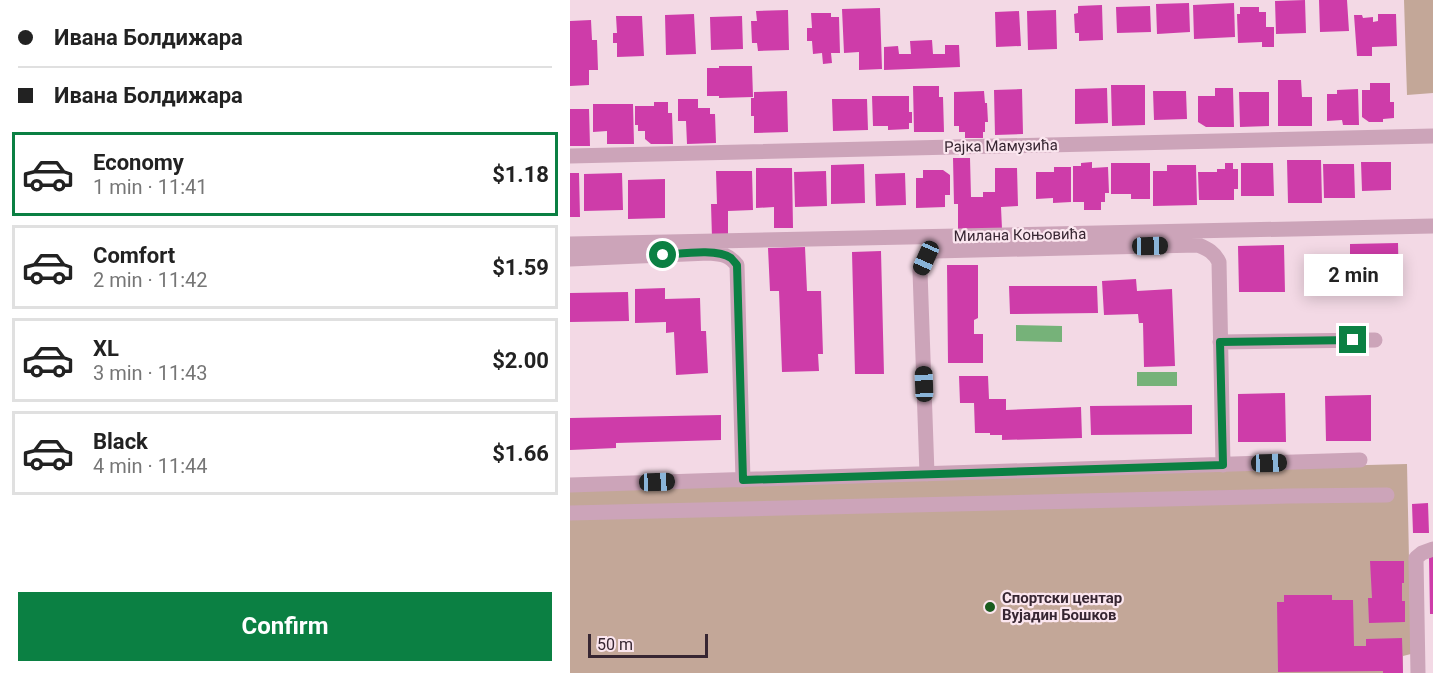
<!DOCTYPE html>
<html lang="en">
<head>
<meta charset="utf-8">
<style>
  body { margin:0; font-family:Roboto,sans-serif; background:#f2f2f2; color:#222; height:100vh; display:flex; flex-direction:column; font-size:22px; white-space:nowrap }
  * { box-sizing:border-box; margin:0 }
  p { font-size:20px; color:#767676 }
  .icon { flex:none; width:33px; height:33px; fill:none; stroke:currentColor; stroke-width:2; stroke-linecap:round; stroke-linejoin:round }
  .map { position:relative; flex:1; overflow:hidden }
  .sheet { display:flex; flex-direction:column; background:#fff; width:570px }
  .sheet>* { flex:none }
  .banner { display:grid; align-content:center; height:132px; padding:0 18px; background:#fff }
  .scale { position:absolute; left:18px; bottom:15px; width:120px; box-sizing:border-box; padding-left:6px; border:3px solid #372632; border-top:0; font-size:16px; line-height:21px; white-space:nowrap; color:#372632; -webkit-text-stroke:4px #fbe6ef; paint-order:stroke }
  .end { position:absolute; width:27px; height:27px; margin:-14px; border:8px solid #0b8043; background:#fff; box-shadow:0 0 0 3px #fff }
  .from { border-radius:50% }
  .bubble { position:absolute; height:42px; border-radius:0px; background:#fff; box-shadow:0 3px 15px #0003; font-size:20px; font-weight:700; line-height:42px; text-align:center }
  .car { position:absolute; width:18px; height:36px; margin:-18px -9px; border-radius:8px; box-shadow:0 0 4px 2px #0007; background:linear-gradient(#222 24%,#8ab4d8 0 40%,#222 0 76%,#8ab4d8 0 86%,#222 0) }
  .banner b { display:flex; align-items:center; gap:21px; height:57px; font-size:22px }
  .banner b+b { border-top:2px solid #e0e0e0 }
  .banner i { width:15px; height:15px; background:#222 }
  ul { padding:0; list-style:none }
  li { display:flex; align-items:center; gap:18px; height:84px; margin:0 12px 9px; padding:0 6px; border:3px solid #e0e0e0; border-radius:0px }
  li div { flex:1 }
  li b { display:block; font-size:22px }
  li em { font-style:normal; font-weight:700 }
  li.selected { border-color:#0b8043 }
  li>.icon { width:54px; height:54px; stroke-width:1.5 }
  .primary-button { display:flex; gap:12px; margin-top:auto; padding:12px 18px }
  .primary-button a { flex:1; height:69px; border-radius:0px; background:#0b8043; color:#fff; font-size:24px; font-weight:700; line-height:69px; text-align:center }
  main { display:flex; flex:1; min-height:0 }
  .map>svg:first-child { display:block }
  .green { fill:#c3a798 }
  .water { fill:#76b279 }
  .building { fill:#ce3ca9 }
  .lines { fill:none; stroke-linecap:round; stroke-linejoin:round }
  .minor { stroke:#cca4b9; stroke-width:15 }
  .route { stroke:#0b8043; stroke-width:8 }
  .poi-dot { fill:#195b1e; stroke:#fbe6ef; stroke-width:2 }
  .labels { text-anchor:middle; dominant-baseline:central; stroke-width:4.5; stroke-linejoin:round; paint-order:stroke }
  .street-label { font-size:15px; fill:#372632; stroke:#fbe6ef }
  .poi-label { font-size:15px; font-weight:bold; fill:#372632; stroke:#fbe6ef; text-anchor:start }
</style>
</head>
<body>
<main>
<section class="sheet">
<div class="banner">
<b><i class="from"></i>Ивана Болдижара</b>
<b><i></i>Ивана Болдижара</b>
</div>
<ul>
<li class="selected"><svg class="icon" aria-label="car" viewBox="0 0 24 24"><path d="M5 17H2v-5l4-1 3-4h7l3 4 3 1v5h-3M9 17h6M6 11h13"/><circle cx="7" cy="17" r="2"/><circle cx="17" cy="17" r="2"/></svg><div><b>Economy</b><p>1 min · 11:41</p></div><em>$1.18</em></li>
<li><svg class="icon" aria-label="car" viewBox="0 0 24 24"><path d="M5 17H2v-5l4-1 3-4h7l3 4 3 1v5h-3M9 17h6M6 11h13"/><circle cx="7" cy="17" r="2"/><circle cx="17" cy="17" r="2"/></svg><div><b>Comfort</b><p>2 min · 11:42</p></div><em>$1.59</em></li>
<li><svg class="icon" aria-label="car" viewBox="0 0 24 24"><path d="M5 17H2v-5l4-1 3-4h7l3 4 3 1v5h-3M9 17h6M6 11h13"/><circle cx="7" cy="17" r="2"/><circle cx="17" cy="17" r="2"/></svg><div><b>XL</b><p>3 min · 11:43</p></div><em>$2.00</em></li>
<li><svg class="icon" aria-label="car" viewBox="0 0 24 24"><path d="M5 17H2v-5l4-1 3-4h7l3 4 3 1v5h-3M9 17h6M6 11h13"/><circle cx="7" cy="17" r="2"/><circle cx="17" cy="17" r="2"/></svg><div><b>Black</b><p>4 min · 11:44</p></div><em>$1.66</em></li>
</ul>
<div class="primary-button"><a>Confirm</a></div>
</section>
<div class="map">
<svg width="863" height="673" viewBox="0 0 863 673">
  <rect width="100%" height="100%" fill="#f3d9e5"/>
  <path class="green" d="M834 0H863V93L837 95Z
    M837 464 841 654 833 656V673H0V486Z"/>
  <path class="water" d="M446 325 492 326V342L446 341Z
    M567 372H607V386H567Z"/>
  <path class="building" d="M735 0 736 33 706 34 705 1Z
    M749 0H777L779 31 750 32Z
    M619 3 620 32 587 34 586 4Z
    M664 3 665 37 624 39 623 5Z
    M532 5 533 40 509 41V33H505L504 14 508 13V6Z
    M580 6 581 32 547 33 546 7Z
    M670 7H689V12H696V27H704V47H692V42L668 43 667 14H670Z
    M310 8 312 69 289 70V52L274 53 272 9Z
    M218 10 219 50 188 51 187 43H182L181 21H187L186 11Z
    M486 10 487 49 458 50 457 11Z
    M449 11 451 46 426 47 425 12Z
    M241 13H261V17H269L270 53H261L262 63 253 64 252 53 243 54 242 41H237V28H242Z
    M124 14 126 54 96 55 95 15Z
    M808 14H826L827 46 802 47V56H787L784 15H792L793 18 803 17V22L808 21Z
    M46 16H72L74 56 47 57V43H43V33H47Z
    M172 16 173 49 141 50 140 17Z
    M21 20 22 40H27L28 70H19V85L0 86V21Z
    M362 40 363 54H375V45H389L390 67 314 70V47L328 46 329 54H341L340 41Z
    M149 66H182L183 97 149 98V96H137V68H149Z
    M708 80H731L732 97H742V126H708Z
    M800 83H820V102H824V118L813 119V122H799L792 117V90H800Z
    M541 85H575V125L542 126Z
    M343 86H369V97H373L374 132H344Z
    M537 88 538 123 505 124V89Z
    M645 88H663L664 127H636L628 122V96H645Z
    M452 89 453 134 425 135 424 90Z
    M788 89 789 125H773L772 120 757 121V94H767V90Z
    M217 91 218 132 184 133V116H181V98H184V92Z
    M414 91 415 103H417L418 122H415V132H413V138H395V132H389V126H384V92Z
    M583 91H616L617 119 584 120Z
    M669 92H699V126L670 127Z
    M302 96H339V112H342V123H339V129L318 130V126H303Z
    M108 99H128V108H140V114H145L146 143 117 144 116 121H108Z
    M262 99H297L298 130 263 131Z
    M84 102H98V113H102L103 144H81L75 139V131H68V125H65V106H84Z
    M23 104H63L64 144H37V131L23 132Z
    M0 109H19L20 146H0Z
    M383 158H400L401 197H413V192H425V168H447L448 206 431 207 432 229H388V204H384Z
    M717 160H751L752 203H718Z
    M522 162V168L538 167 539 193H535V202H531V210H514V202H503V166H511V163Z
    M791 162H821V190L792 191Z
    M541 163H580V199H561V194H541Z
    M655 163H663V169H668V189H664V200H629L628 172H647V169H655Z
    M671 163H703L704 196H671Z
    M294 164 295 203 261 204V165Z
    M753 164H784L785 198H754Z
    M597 165H626L627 205 583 206V171H597Z
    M484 167H501V202L483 203V198L466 199V172H484Z
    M186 168H222L223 228H204V207L186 208Z
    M353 170H373L380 175V195H375V207L346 208V178H353Z
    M146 171H182L183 210 158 211V237L142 238 141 204H147Z
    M256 171 257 206 225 207 224 172Z
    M0 173H9L10 217H0Z
    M52 173 53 210 14 211V174Z
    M335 173 336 205 306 206 305 174Z
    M95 179V218L58 219V180Z
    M828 243 829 291 780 292V244Z
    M714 245 715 292H669L668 246Z
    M235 247 237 291H251L253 354H248L249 371 212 372 209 291H200L198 248Z
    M311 251 314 374H285L282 252Z
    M377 265H408V318L404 320V334H413V363H378Z
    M566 279 567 291 602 289 605 366 574 367 573 323H569L568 314 534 315 532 281Z
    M439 286H527L528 313 440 314Z
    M95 288V299L130 298 131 331H136L138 373 106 375 104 332 96 333V322L65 323V289Z
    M58 292 59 321 0 322V293Z
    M389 376H418L419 399H436V410L511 407 512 438 432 440V435H420V433H405L404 403H390Z
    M715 393 716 442H668V394Z
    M801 395V441H756L755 396Z
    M622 405V434L521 435 520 406Z
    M151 415V440L46 443V448L0 450V418Z
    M858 503 859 533H843L842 504Z
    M859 557H863V614H860Z
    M800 561H834V583H832V601H835V622L799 623 798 598H802Z
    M714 595H762V600H783L784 646H796V639L832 638 833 673H813V671L708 672 707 602H714Z"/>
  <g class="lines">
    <path class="minor" d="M0 156 863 136
      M0 244 863 226
      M0 259 139 253C153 254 159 255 167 265L173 480
      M650 342 805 340
      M357 474 350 271 356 258 364 251 628 245C638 249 644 252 649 262L653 465
      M0 485 790 460
      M0 513 718 496 817 495
      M848 673 846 558 852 553 863 549"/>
  </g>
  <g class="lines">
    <path class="route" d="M93 255C110 254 147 248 161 258 162 259 167 265 167 265L173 480 653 465 650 342 783 340"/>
  </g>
  <circle class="poi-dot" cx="420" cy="607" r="6"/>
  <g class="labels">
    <g class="street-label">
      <text transform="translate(431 146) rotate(-1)">Рајка Мамузића</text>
      <text transform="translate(450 235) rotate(-1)">Милана Коњовића</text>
    </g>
    <g class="poi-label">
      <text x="432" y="598">Спортски центар<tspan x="432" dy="17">Вујадин Бошков</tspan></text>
    </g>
  </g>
</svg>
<div class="scale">50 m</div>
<i class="end from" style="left:93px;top:255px"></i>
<i class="end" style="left:783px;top:340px"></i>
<div class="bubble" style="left:734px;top:254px;width:99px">2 min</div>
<i class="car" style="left:580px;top:246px;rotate:89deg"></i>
<i class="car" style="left:356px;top:258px;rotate:204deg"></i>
<i class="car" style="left:354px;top:384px;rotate:358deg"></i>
<i class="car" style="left:699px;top:463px;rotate:88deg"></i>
<i class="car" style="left:87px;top:482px;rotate:88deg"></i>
</div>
</main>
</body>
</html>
